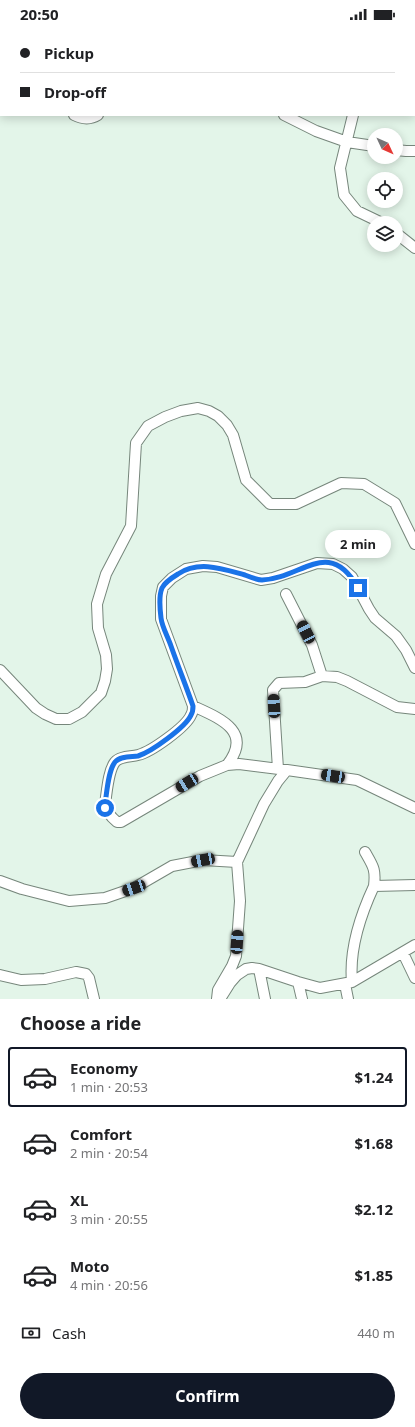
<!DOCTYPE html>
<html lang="en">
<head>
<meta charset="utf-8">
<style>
  body { margin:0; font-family:"Noto Sans",sans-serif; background:#f2f2f2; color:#202124; height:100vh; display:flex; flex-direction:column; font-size:15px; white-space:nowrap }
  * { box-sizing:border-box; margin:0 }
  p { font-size:13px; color:#757577 }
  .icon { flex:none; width:22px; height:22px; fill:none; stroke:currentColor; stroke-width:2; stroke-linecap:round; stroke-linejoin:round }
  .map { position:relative; height:971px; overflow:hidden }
  .sheet { display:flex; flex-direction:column; background:#fff; flex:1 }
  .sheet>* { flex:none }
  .hud { position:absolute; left:0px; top:0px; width:415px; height:88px; box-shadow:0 2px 10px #0003; display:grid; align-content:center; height:88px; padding:0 20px; background:#fff }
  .needle { width:26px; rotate:134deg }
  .fabs { position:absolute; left:367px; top:100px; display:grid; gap:8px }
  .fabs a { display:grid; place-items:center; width:36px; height:36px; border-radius:50%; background:#fff; box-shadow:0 2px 10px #0003; font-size:20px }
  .end { position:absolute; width:18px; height:18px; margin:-9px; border:5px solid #1a73e8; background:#fff; box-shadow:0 0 0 2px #fff }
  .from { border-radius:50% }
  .bubble { position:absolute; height:28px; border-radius:14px; background:#fff; box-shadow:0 2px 10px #0003; font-size:13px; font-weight:700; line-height:28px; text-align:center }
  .car { position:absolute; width:12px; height:24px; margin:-12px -6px; border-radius:5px; box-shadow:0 0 3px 1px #0007; background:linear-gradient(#222 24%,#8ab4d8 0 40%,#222 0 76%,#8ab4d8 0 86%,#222 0) }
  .hud b { display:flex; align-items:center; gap:14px; height:38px; font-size:15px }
  .hud b+b { border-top:1px solid #e0e0e0 }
  .hud i { width:10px; height:10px; background:#202124 }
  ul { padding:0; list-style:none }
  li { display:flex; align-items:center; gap:12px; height:60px; margin:0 8px 6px; padding:0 12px; border:2px solid transparent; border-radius:4px }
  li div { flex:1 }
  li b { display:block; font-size:15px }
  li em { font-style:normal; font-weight:700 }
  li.on { border-color:#111827 }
  li>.icon { width:36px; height:36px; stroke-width:1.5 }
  h2 { padding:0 20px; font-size:18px; line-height:48px }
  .pay { display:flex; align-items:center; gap:10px; height:44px; padding:0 20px; font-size:15px }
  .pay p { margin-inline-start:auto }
  .action { display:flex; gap:8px; margin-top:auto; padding:8px 20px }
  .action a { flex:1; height:46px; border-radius:24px; background:#111827; color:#fff; font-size:16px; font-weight:700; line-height:46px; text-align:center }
  .status { display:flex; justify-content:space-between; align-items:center; height:28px; padding:0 20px; background:#fff; direction:ltr }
  .status svg { height:11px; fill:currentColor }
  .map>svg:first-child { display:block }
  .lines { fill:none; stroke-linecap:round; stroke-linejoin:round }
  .minor-casing { stroke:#76867b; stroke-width:12 }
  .minor { stroke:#fff; stroke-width:10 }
  .route { stroke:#1a73e8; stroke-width:5 }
</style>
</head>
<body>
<div class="status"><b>20:50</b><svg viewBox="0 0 49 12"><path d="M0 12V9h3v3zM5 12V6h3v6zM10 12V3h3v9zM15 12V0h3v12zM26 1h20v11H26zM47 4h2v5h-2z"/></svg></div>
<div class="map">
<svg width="415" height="971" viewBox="0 0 415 971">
  <rect width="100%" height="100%" fill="#e3f5e9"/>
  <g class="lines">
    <defs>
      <path id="minor" d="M371 0V1
        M115 1V0
        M224 1 225 0
        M414 52H415
        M0 53H1
        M74 87C82 91 90 92 98 87
        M284 87 316 103 347 114 374 118
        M353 87 340 140 344 167 357 183 382 195
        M396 122 406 123H415
        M396 205 415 220
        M286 566 312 617 322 648
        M0 642 36 680 45 686 56 691H69L82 684 101 665 105 653 107 641 106 627 98 600 97 576 106 546 131 498 136 415 148 398 165 389 181 383 198 380 209 383 218 388 227 397 233 407 246 452 270 476H296L341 455 364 456 395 475 415 516
        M193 678C219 690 254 703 227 737
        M278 741 273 662 279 655 305 654 322 648 337 649 347 653 397 679 415 681
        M287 742 239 736 227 737 200 748 121 794H117C111 789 106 784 105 776 107 764 108 743 115 734 120 728 131 729 138 727 151 724 186 699 191 687 193 684 193 681 193 678L161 591V568L163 559 172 550 186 541 203 538 217 539 261 552 273 550 317 535 333 536 343 541 352 549 369 581 375 590 396 608 406 622 415 640
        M365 824C373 838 376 841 374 858
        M0 853 22 861 69 873 105 870 134 860 172 838 203 832 237 834
        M403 925 415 950
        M259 941 265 971
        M0 947 21 952 45 951 76 944 86 946 89 950 94 971
        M298 954 302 971
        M352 954C349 921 360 888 374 858L415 857
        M345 956 348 971
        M217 971 218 962 232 938 236 928 240 873 237 834 264 776 278 753 287 742 357 752 415 780
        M220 971 230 955 237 947 246 941 252 940 259 941 298 954 320 960 352 954 415 917"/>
    </defs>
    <use href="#minor" class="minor-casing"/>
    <use href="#minor" class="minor"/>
  </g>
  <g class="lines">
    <path class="route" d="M105 780V776C107 764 108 743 115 734 120 728 131 729 138 728 151 724 186 699 191 687 193 684 193 681 193 678 186 658 178 638 171 618 168 609 162 599 161 590 160 582 159 567 162 560 165 554 173 549 178 546 199 532 223 541 245 547 250 549 257 552 262 552 301 551 329 508 358 560"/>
  </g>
</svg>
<div class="fabs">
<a><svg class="needle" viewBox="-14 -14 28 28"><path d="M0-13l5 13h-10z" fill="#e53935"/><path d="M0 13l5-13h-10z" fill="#757577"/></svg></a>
<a><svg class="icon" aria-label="locate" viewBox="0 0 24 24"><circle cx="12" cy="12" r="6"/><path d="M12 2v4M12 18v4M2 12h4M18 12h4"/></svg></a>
<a><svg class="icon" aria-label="layers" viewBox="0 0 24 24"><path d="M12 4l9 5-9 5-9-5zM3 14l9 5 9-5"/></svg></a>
</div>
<i class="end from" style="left:105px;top:780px"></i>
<i class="end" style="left:358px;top:560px"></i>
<div class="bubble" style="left:325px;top:502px;width:66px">2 min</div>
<i class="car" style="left:306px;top:604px;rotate:333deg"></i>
<i class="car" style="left:274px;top:678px;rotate:357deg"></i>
<i class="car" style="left:333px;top:748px;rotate:279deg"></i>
<i class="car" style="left:187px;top:755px;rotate:239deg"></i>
<i class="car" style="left:203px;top:832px;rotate:259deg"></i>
<i class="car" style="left:134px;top:860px;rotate:251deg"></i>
<i class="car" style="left:237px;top:914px;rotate:4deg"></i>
<div class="hud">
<b><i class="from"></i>Pickup</b>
<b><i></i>Drop-off</b>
</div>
</div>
<section class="sheet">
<h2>Choose a ride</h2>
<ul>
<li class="on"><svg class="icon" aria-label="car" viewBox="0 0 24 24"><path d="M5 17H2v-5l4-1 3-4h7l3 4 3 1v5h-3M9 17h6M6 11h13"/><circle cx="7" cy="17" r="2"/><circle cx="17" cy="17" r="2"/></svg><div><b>Economy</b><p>1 min · 20:53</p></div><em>$1.24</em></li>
<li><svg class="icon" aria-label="car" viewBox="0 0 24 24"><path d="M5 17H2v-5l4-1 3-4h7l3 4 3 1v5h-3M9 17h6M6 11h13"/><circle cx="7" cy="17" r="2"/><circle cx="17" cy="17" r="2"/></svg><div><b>Comfort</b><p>2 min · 20:54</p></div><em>$1.68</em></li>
<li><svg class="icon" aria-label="car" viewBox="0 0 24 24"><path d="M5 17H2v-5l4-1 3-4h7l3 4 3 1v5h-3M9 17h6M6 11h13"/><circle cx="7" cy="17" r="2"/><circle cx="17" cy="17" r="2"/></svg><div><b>XL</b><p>3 min · 20:55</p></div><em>$2.12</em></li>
<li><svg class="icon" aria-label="car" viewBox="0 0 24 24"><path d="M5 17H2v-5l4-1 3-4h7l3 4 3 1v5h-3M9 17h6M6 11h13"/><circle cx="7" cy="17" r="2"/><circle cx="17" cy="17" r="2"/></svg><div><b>Moto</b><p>4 min · 20:56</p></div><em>$1.85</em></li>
</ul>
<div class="pay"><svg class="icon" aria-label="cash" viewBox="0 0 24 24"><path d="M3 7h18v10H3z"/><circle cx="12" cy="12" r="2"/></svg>Cash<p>440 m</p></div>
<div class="action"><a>Confirm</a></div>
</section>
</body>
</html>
